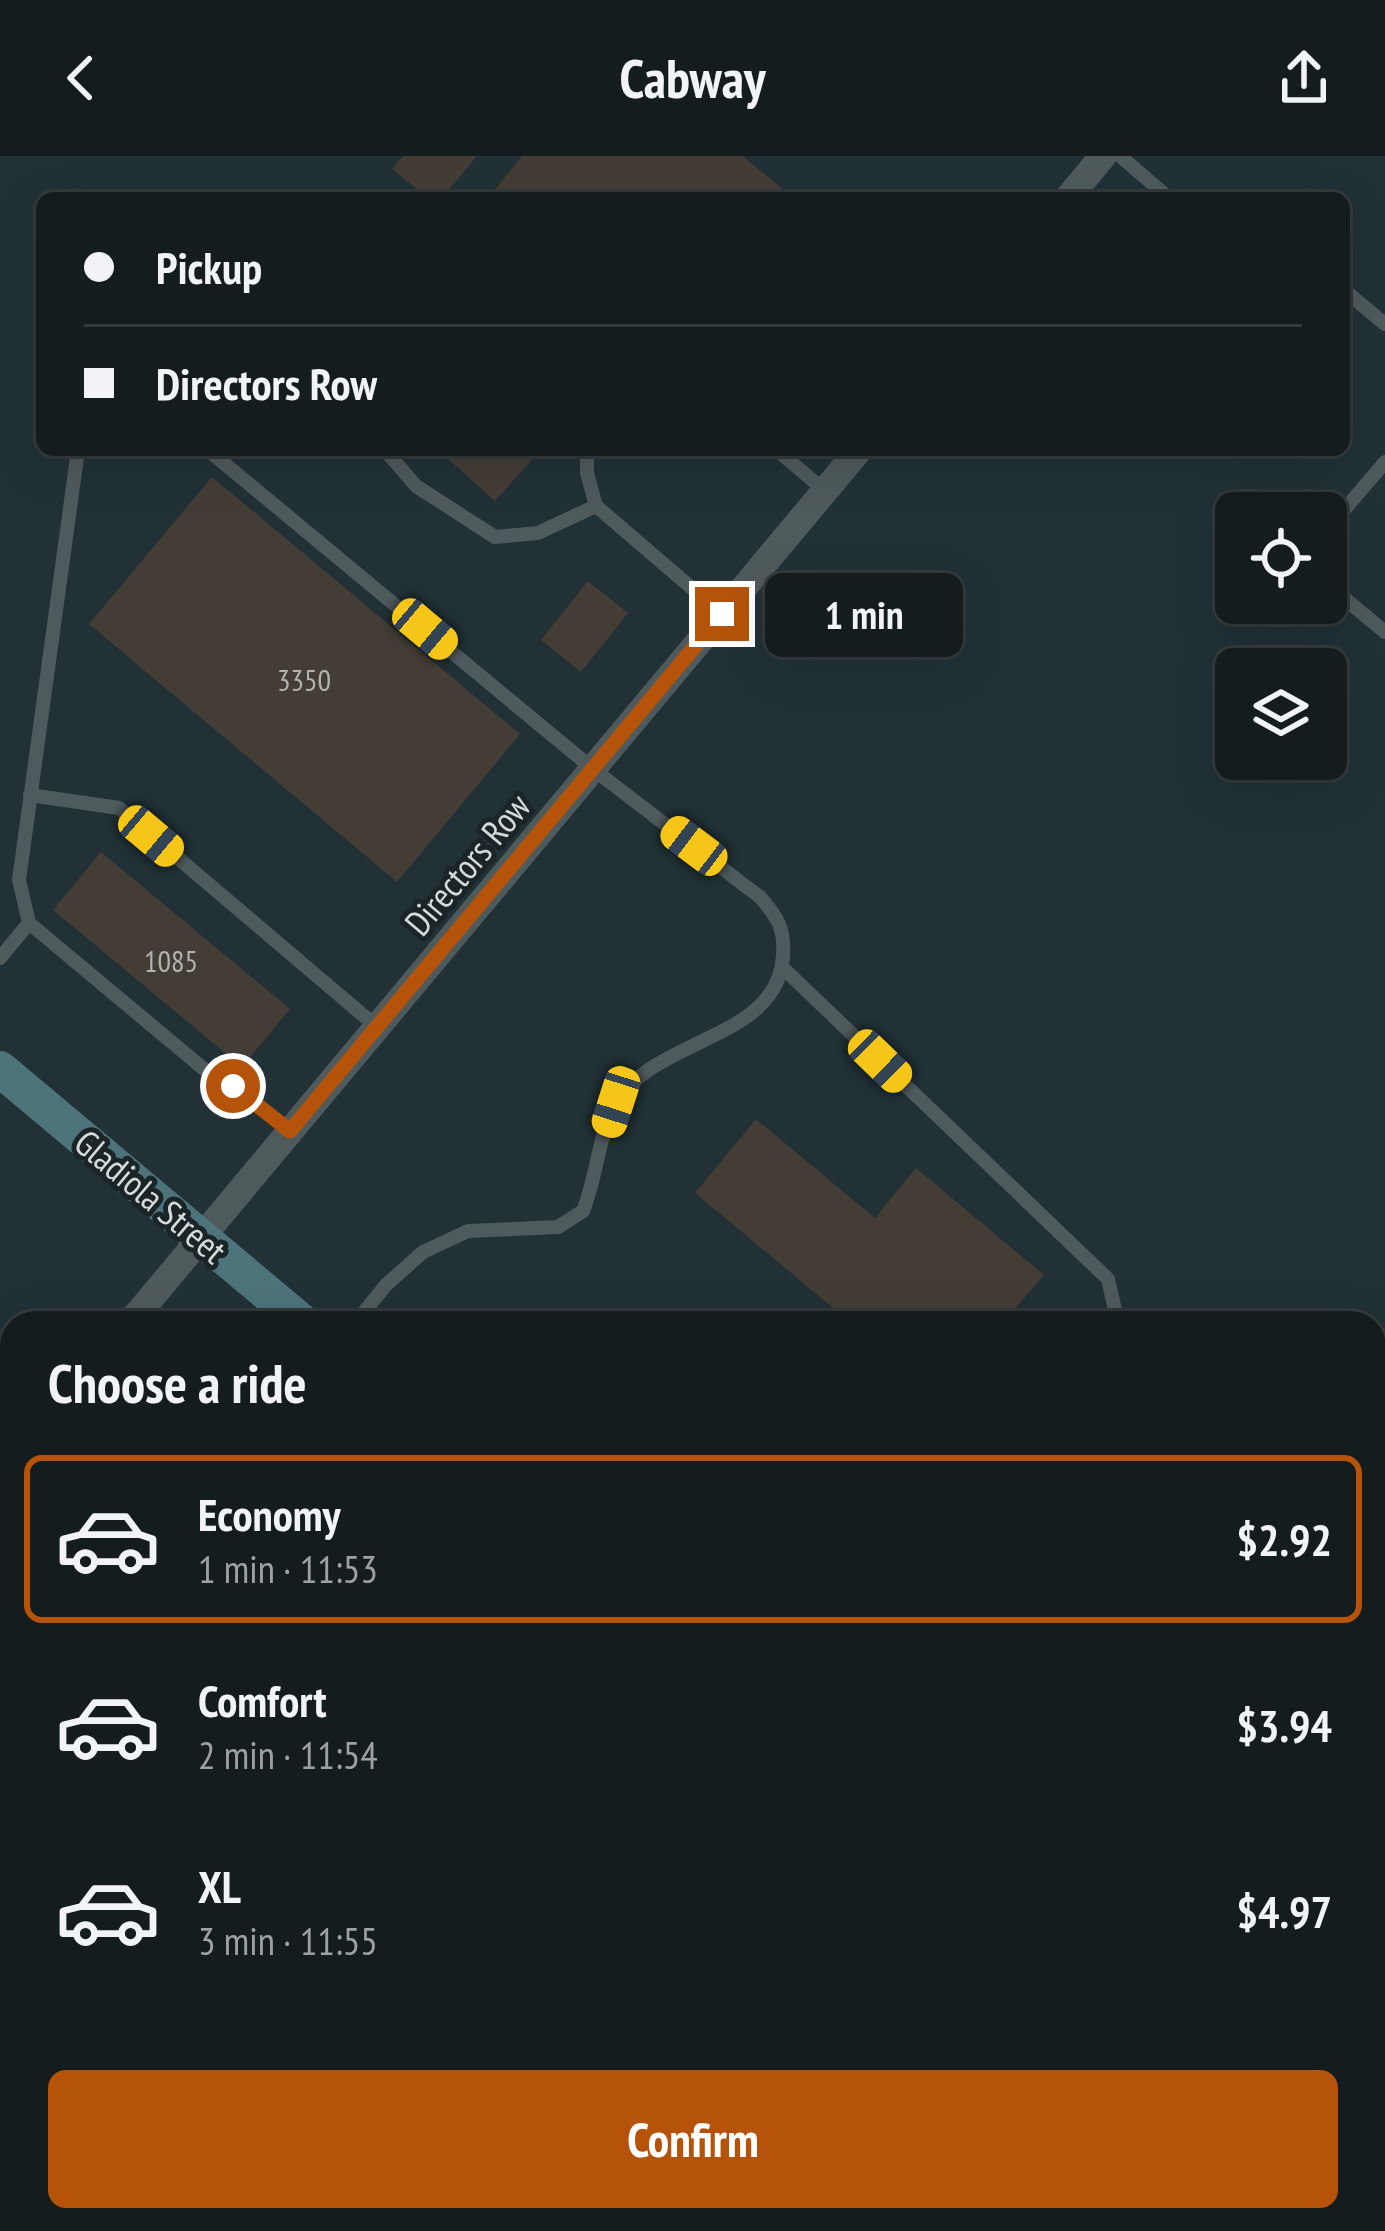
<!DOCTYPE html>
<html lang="en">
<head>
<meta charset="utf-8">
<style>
  body { margin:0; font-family:"PT Sans Narrow",sans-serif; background:#21292a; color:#f1f3f6; height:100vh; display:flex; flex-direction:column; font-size:45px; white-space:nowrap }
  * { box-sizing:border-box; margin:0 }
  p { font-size:39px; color:#9da1a4 }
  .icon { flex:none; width:66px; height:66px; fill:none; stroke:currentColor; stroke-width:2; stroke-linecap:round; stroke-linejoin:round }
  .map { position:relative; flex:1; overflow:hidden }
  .side { position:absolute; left:0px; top:1155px; width:1386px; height:921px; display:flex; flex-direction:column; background:#141c1d; border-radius:36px 36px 0 0; box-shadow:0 12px 48px #0002,0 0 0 3px #333a3b }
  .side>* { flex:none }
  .top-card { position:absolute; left:36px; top:36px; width:1314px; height:264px; border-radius:18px; box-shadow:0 12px 48px #0002,0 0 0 3px #333a3b; display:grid; align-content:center; height:264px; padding:0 48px; background:#141c1d }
  .fabs { position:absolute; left:1215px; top:336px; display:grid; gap:24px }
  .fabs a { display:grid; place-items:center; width:132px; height:132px; border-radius:18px; background:#141c1d; box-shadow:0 12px 48px #0002,0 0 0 3px #333a3b; font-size:60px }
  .end { position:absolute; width:54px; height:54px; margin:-27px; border:15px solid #b45309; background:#fff; box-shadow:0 0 0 6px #fff }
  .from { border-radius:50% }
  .bubble { position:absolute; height:84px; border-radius:18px; background:#141c1d; box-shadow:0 12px 48px #0002,0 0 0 3px #333a3b; font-size:39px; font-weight:600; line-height:84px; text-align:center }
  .car { position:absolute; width:36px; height:72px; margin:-36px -18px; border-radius:15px; box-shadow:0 0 9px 3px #0007; background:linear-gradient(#f5c518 24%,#345 0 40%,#f5c518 0 76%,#345 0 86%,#f5c518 0) }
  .top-card b { display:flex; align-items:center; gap:42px; height:114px; font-size:45px }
  .top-card b+b { border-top:3px solid #333a3b }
  .top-card i { width:30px; height:30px; background:#f1f3f6 }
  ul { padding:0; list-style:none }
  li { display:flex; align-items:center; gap:36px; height:168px; margin:0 24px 18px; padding:0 24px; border:6px solid transparent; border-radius:18px }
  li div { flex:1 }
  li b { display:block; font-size:45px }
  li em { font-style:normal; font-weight:600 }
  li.current { border-color:#b45309 }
  li>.icon { width:108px; height:108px; stroke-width:1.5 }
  h2 { padding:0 48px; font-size:54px; line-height:144px }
  .action { display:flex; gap:24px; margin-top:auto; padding:24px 48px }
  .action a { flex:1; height:138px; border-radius:18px; background:#b45309; color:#fff; font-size:48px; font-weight:600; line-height:138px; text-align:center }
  header { display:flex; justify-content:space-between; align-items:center; height:156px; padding:0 48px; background:#141c1d; font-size:54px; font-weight:600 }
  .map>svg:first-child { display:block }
  .built { fill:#213136; fill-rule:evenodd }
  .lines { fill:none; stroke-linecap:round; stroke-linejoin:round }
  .stream { stroke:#5b9ba8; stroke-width:10 }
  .building { fill:#443d36 }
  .lane { stroke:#4f5a5d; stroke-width:14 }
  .street { stroke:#4f5a5d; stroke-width:27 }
  .secondary { stroke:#4d737b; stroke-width:36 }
  .route { stroke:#b45309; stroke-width:15 }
  .labels { text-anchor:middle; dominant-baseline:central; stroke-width:10; stroke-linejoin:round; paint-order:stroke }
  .number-label { font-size:30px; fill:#b1b4b3 }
  .street-label { font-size:36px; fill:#d5dbdd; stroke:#1b2527 }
</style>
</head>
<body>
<header><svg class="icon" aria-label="back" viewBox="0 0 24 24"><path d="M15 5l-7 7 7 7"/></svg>Cabway<svg class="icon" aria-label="share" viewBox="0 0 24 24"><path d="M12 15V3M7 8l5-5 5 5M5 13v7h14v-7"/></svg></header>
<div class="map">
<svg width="1385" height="2075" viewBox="0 0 1385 2075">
  <rect width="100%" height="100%" fill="#1b2527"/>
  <path class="built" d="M0 0H1385V1234L1374 1247V1167H12V2064H683L674 2075H0ZM42 42H1344V294H42ZM1236 357H1326V447H1236ZM1236 513H1326V603H1236Z
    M1385 1782V2075H1138L1147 2064H1374V1795Z"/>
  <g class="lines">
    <path class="stream" d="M0 1440 12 1426"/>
  </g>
  <path class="building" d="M403 0H477L442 42H428L392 13Z
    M522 0H742L794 42H488Z
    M438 294H541L495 345Z
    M212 321 520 578 397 726 89 468Z
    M588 425 628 457 581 516 541 484Z
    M101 696 290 853 242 911 53 754Z
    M756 963 875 1062 916 1012 1044 1119 1003 1167H851L695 1037Z"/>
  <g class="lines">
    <path class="lane" d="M1120 0 1169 42
      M1344 134 1385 168
      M208 294 593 613 761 742C778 762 785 773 783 800 778 885 653 881 616 948 598 979 597 1021 583 1055L558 1071 468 1075 423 1096 386 1129 355 1167
      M385 294 416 330 495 381 538 377 596 350
      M587 294V317L596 350 722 458
      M777 294 825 335
      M1326 375 1385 306
      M1326 427 1385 476
      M30 639 119 652 377 871
      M29 767 211 919 233 930 290 975
      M0 802 29 767 19 724 78 294
      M783 812 1108 1123 1118 1167
      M0 1780 12 1765
      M0 1998 12 2008
      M79 2064 92 2075
      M280 2075 289 2064
      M877 2075 886 2064
      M1303 2075 1312 2064"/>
    <path class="street" d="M1068 42 1103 0
      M130 1167 859 294
      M0 1324 12 1309"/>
    <path class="secondary" d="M0 913 303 1167
      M1340 2064 1353 2075"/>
  </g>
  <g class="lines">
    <path class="route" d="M233 930 290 975 722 458"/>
  </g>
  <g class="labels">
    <g class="number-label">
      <text x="304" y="523">3350</text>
      <text x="171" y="804">1085</text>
    </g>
    <g class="street-label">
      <text transform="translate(467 708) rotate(-50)">Directors Row</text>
      <text transform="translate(151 1040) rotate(40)">Gladiola Street</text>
    </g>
  </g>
</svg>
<div class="fabs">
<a><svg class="icon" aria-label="locate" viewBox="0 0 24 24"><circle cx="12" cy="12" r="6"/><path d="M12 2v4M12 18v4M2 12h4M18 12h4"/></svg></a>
<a><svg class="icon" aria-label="layers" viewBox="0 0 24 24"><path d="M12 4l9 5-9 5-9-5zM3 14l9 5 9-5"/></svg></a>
</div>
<i class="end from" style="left:233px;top:930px"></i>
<i class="end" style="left:722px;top:458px"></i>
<div class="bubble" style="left:765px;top:417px;width:198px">1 min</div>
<i class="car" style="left:425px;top:473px;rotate:130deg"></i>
<i class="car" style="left:151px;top:680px;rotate:130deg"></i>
<i class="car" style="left:694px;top:690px;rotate:307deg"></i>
<i class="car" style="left:880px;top:905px;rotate:134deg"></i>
<i class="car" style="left:616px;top:946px;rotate:198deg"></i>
<div class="top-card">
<b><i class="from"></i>Pickup</b>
<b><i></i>Directors Row</b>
</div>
<section class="side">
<h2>Choose a ride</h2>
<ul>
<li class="current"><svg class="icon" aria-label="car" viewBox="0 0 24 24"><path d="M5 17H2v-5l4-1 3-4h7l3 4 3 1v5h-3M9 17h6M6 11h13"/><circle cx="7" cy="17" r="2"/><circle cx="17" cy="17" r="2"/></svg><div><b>Economy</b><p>1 min · 11:53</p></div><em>$2.92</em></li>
<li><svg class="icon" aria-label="car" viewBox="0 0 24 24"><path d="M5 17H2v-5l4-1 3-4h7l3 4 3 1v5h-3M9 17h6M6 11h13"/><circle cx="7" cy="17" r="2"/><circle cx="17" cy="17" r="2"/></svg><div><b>Comfort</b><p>2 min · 11:54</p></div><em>$3.94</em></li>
<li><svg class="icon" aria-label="car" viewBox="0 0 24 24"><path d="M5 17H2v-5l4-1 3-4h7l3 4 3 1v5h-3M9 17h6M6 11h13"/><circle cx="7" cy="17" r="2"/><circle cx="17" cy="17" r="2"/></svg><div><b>XL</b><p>3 min · 11:55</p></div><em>$4.97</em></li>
</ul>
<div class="action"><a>Confirm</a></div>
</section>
</div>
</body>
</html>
